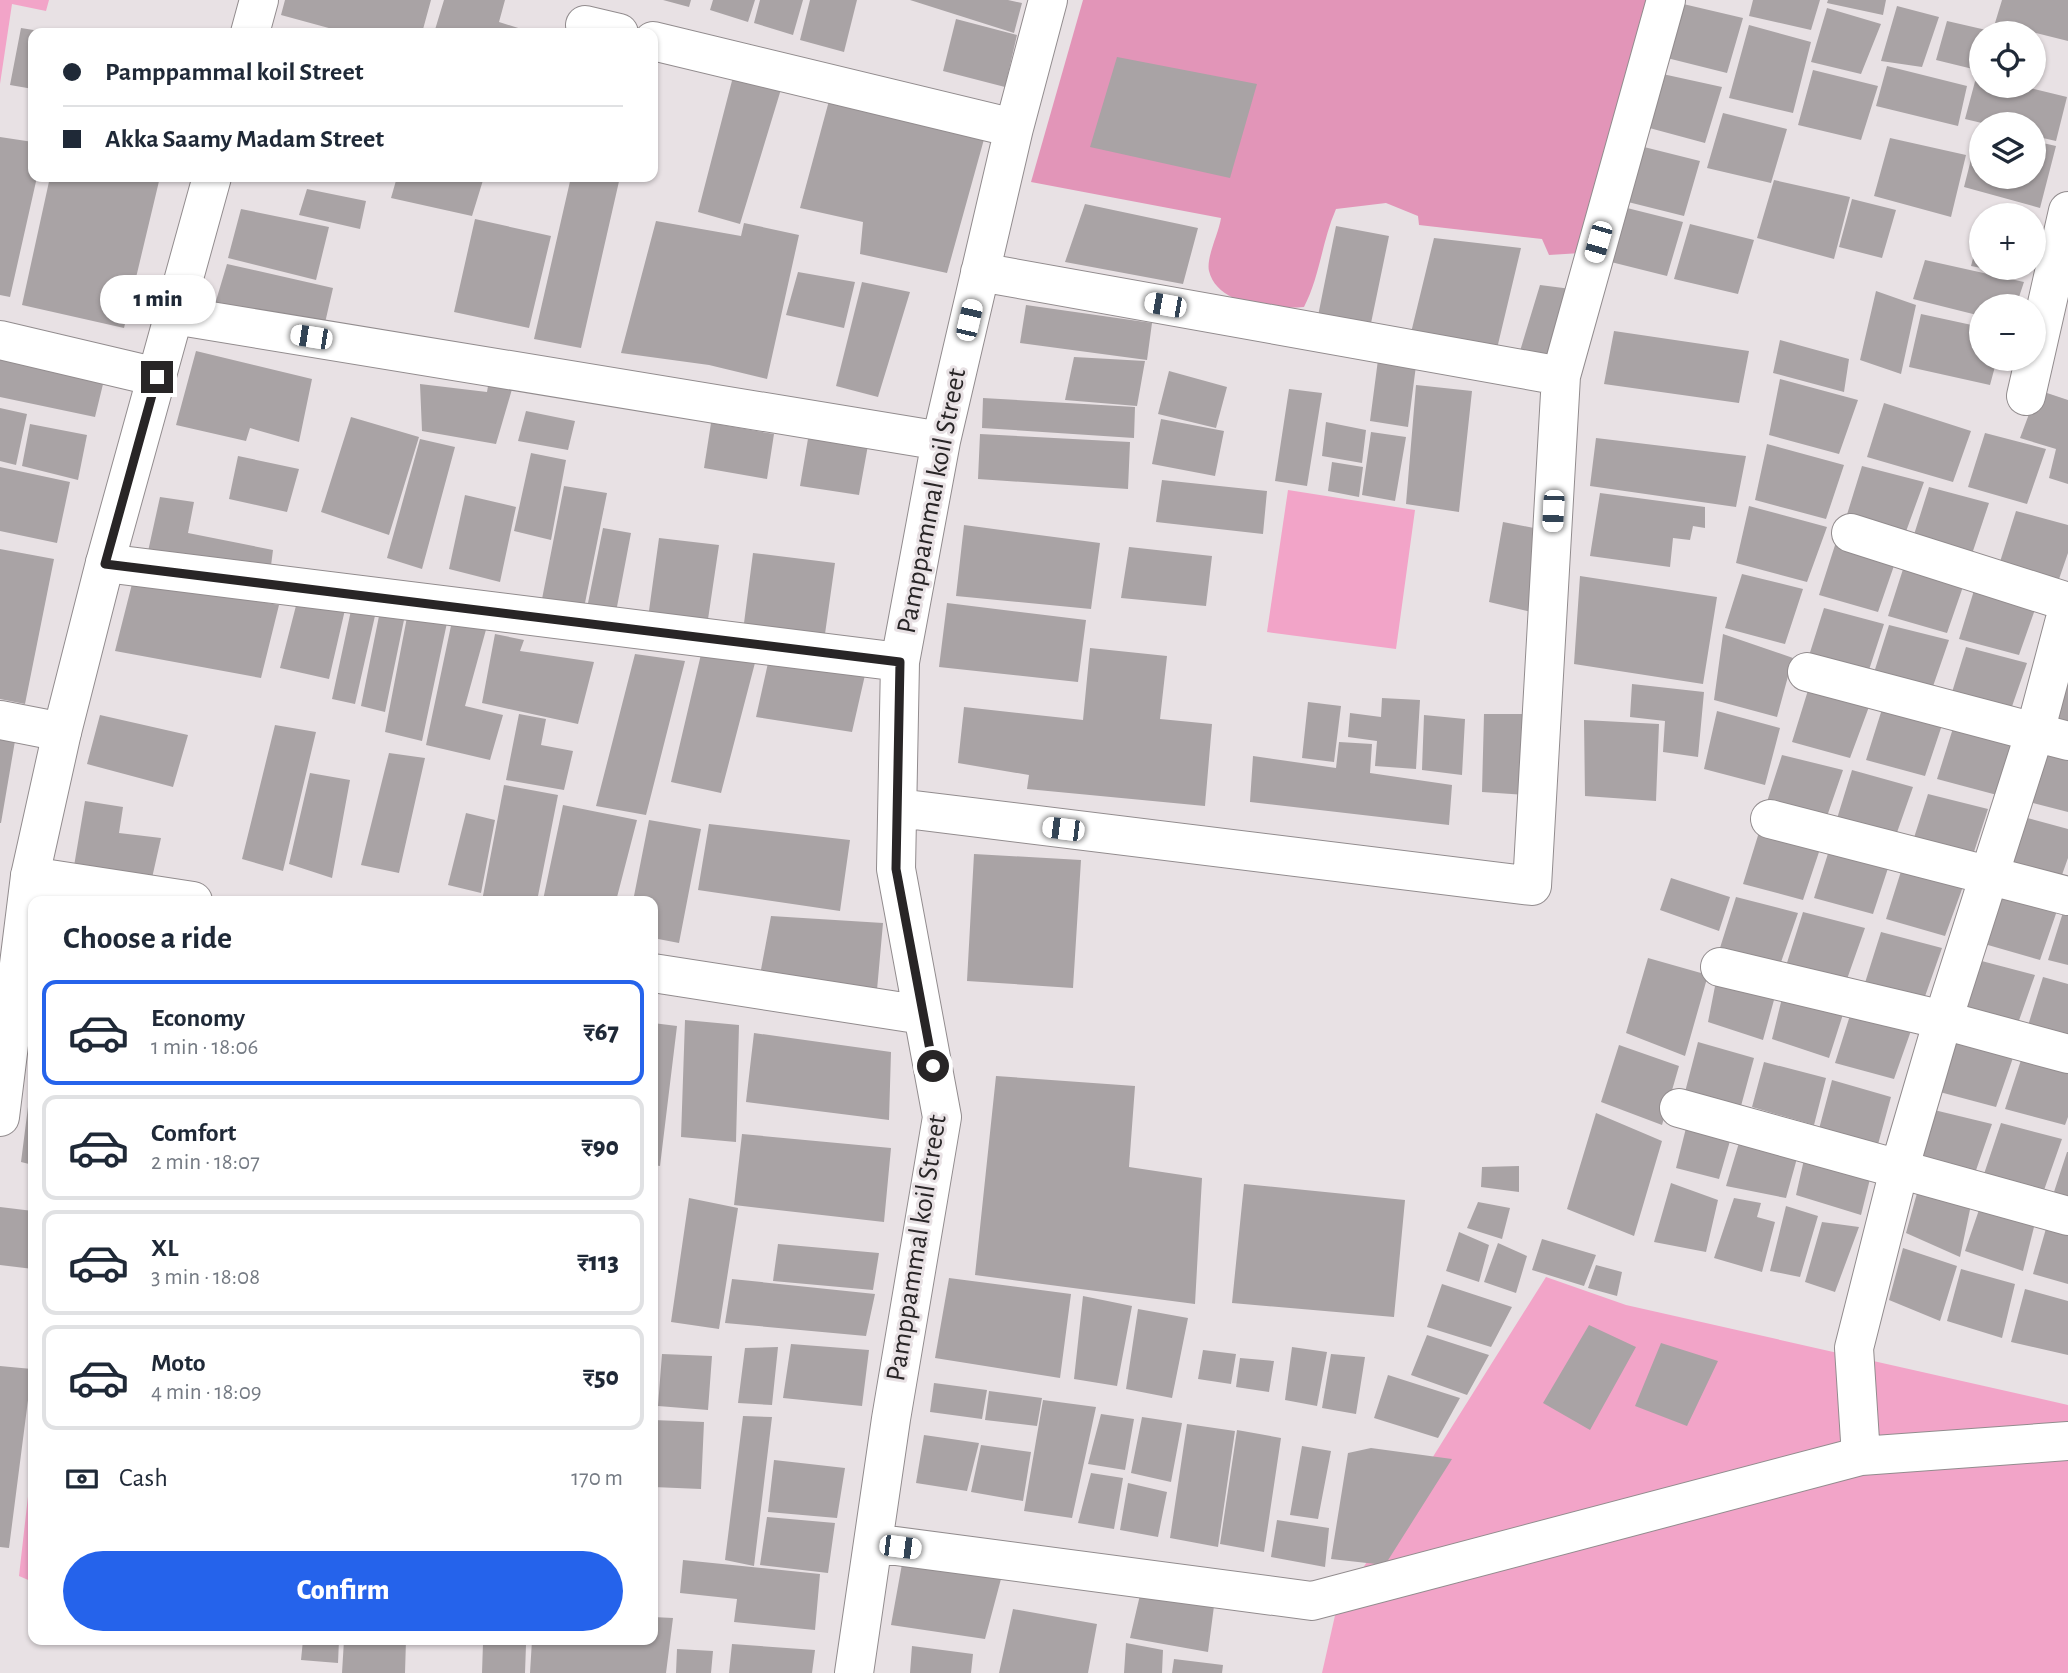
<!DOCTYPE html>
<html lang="en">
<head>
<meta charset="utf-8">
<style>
  body { margin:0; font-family:"Alegreya Sans",sans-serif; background:#f2f2f3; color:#1f2937; height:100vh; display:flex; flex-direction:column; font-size:26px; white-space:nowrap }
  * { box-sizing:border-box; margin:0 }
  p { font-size:23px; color:#747a83 }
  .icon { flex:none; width:38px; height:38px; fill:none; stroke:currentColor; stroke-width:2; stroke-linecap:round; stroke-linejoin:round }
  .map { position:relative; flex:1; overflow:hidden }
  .side { position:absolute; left:28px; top:896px; width:630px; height:749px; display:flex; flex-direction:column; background:#fff; border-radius:14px; box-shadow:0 2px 5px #0004 }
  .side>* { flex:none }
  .top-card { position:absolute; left:28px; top:28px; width:630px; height:154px; border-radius:14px; box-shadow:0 2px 5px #0004; display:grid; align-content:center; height:154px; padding:0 35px; background:#fff }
  .tools { position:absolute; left:1969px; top:21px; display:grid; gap:14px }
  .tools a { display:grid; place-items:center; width:77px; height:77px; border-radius:50%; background:#fff; box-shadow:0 2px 5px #0004; font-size:35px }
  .end { position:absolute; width:32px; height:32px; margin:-16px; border:9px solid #282526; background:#fff; box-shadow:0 0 0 4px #fff }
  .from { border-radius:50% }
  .bubble { position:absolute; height:49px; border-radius:24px; background:#fff; box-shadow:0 2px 5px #0004; font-size:23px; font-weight:800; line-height:49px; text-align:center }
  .car { position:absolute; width:21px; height:42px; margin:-21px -10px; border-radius:9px; box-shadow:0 0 5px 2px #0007; background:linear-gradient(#fff 24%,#345 0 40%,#fff 0 76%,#345 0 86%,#fff 0) }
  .top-card b { display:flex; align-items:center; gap:24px; height:66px; font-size:26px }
  .top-card b+b { border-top:2px solid #e0e1e3 }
  .top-card i { width:18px; height:18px; background:#1f2937 }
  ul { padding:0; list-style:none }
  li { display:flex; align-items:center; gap:21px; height:105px; margin:0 14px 10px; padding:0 21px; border:4px solid #e0e1e3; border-radius:14px }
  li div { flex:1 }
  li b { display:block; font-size:26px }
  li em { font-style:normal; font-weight:800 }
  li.selected { border-color:#2563eb }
  li>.icon { width:63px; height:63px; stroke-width:1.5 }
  h2 { padding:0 35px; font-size:32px; line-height:84px }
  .pay { display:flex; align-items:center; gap:18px; height:77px; padding:0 35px; font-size:26px }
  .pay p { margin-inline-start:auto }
  .action { display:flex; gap:14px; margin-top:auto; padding:14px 35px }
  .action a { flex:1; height:80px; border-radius:42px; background:#2563eb; color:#fff; font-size:28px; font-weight:800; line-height:80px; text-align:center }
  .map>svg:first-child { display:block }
  .green { fill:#f2a4c8 }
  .forest { fill:#e295b8 }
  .building { fill:#a9a3a5 }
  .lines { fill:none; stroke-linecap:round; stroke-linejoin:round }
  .minor-casing { stroke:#928c8e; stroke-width:40 }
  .tertiary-casing { stroke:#928c8e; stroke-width:40 }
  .minor { stroke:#fff; stroke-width:38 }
  .tertiary { stroke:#fff; stroke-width:38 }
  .route { stroke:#282526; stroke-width:9 }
  .labels { text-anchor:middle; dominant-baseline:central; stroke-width:6; stroke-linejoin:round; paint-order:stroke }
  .street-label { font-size:28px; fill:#282526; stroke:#e8e1e4 }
</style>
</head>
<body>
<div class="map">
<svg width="2068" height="1673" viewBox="0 0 2068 1673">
  <rect width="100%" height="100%" fill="#e8e1e4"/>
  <path class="green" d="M0 0H49L46 11 12 4 0 84Z
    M1288 490 1415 510 1396 649 1267 632Z
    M1546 1277 1626 1305 2068 1405V1673H1322L1336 1611Z
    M33 1452V1582L19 1576Z"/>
  <path class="forest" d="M1083 0H1661L1581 253 1549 255 1542 239 1419 225 1418 216 1386 203 1336 209C1322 241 1320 276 1304 307 1275 309 1218 307 1209 271 1206 257 1219 233 1221 218L1031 182Z"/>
  <path class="building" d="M285 0H431L422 33H347L281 15Z
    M444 0H505L499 22 534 33H434Z
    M663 0H691L689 7Z
    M713 0H755L748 22 710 10Z
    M760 0H803L793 35 754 23Z
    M810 0H857L844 52 800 40Z
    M910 0H1008L1022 3 1014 33Z
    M1753 0H1820L1811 30 1749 16Z
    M1828 0H1886L1883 15 1827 3Z
    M2002 0H2068V41L1995 23Z
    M1679 3 1743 18 1727 73 1663 57Z
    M1897 6 1939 17 1922 67 1881 61Z
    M1827 8 1881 24 1861 74 1811 62Z
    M956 19 1017 35 1005 87 943 71Z
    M1947 21 1995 32 1981 33V71L1936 60Z
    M1749 25 1811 42 1793 113 1729 98Z
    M21 28 46 32 33 33V89L10 85Z
    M1117 57 1257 84 1230 178 1090 147Z
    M1887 66 1967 86 1958 126 1876 106Z
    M1813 70 1878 86 1861 140 1798 125Z
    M734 73 782 86 740 224 698 212Z
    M1658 73 1722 87 1705 143 1642 126Z
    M1977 74 1981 75V86H2022L2067 97 2056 141 2034 136V124H1986L1965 119Z
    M830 97 986 132 947 273 860 254 863 222 800 208Z
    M1723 113 1787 129 1771 183 1707 168Z
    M1980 124 1981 177H2034V141L2056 146 2040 208 1964 187Z
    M0 137 33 142V177H37L10 297 0 295Z
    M1890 138 1966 155 1951 217 1874 196Z
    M1636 145 1700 161 1684 216 1620 200Z
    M50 177H160L124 328 22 305Z
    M397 177H484L472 216 391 198Z
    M571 177H620L581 348 534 339Z
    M1774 180 1850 197 1834 259 1757 238Z
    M307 189 366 201 360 229 299 215Z
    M1852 199 1896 210 1882 258 1839 247Z
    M1085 204 1198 228 1183 284 1065 262Z
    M1619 206 1683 222 1667 276 1603 260Z
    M241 209 329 227 316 280 228 258Z
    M475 219 551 236 529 328 454 312Z
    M656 221 741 236 744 223 799 235 767 379 709 365 621 353Z
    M1690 224 1754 240 1738 294 1674 279Z
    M1336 226 1389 236 1370 328 1318 316Z
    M1980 232 1981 233V268L1971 266Z
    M1434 238 1521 248 1495 357 1409 341Z
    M1925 260 2024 282 2016 306H1981V316L1913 299Z
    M227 264 333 288 322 336 212 314Z
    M1986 268H2025L2023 277Z
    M798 272 855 282 844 328 786 315Z
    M862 282 910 292 878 397 836 386Z
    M1540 285 1579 290 1556 358 1520 351Z
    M1876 291 1916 305 1901 374 1860 360Z
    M1026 305 1152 323 1147 360 1020 343Z
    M1921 314 1981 327V359H1997L1990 385 1909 367Z
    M1614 331 1749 351 1739 403 1604 384Z
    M1780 340 1849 359 1844 392 1773 373Z
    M196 351 312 379 299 442 250 428 246 441 176 425Z
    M1379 352 1417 358 1408 427 1370 421Z
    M1074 357 1145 361 1137 406 1065 400Z
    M0 358 104 380 95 417 0 397Z
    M1169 371 1227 387 1216 428 1158 414Z
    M490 374 515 379 496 444 422 431 420 384 487 392Z
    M1780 379 1858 400 1839 454 1769 435Z
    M1416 385 1472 391 1459 512 1406 504Z
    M1289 389 1322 393 1307 486 1275 481Z
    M2038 390 2068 400V484L2049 478 2056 449 2020 438Z
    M983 398 1135 407 1134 438 982 428Z
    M1884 403 1971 431 1953 482 1867 457Z
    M0 408 27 414 16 465 0 461Z
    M526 411 575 421 568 450 518 441Z
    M351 417 419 437 389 535 321 512Z
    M1161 419 1224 431 1215 476 1152 464Z
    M811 421 870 434 859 495 800 486Z
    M1326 422 1366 430 1362 463 1322 456Z
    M711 423 774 434 767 479 704 468Z
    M30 424 87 435 78 480 22 466Z
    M1371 432 1406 437 1395 501 1362 495Z
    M1985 433 2046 449 2027 504 1968 487Z
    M980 434 1130 442 1128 489 978 479Z
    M1596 438 1746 456 1736 507 1590 486Z
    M420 439 455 447 422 569 387 558Z
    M1767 444 1844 465 1826 519 1755 500Z
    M531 453 566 460 551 540 514 531Z
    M238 456 299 469 287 512 229 499Z
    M1332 462 1363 467 1359 497 1328 491Z
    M1862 466 1924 482 1904 537 1845 521Z
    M0 467 70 482 57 543 0 531Z
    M1162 480 1267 491 1263 534 1156 522Z
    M564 486 607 493 584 608 542 599Z
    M1929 487 1989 503 1971 557 1912 541Z
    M1600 493 1705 507V528L1693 526 1690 540 1673 538 1670 567 1590 556Z
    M465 495 516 507 500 582 449 569Z
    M160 497 194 502 188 533 273 550 269 581 147 556Z
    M1749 506 1827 527 1807 582 1736 563Z
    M2016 511 2068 525V553L2058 582 1999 565Z
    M1503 522 1549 531 1544 615 1489 602Z
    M964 525 1100 543 1091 609 956 596Z
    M603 528 631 533 616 612 587 608Z
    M659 538 719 545 707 626 648 618Z
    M1836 542 1897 557 1878 612 1819 595Z
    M1129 547 1212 556 1206 606 1121 598Z
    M0 549 54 559 25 704 0 699Z
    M753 553 835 563 824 641 743 631Z
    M1905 563 1966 578 1947 633 1888 616Z
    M1742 574 1803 589 1785 644 1725 628Z
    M1580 576 1717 597 1703 684 1574 664Z
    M133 580 279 605 261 678 115 651Z
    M1976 584 2038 601 2019 655 1959 639Z
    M299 594 347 601 329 679 280 668Z
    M353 601 377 607 355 704 332 699Z
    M947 603 1086 620 1078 682 939 667Z
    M1824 608 1884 624 1866 679 1807 662Z
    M380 611 405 615 385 712 361 706Z
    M408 612 448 618 422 741 385 732Z
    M452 621 487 626 465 706 503 715 490 760 426 745Z
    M1889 625 1949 640 1930 695 1872 679Z
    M495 634 524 640 520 651 594 662 578 724 482 703Z
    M1723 634 1793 658 1777 717 1714 700Z
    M1966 647 2027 663 2008 718 1949 702Z
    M1090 648 1167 656 1160 719 1212 724 1205 806 1027 789 1029 775 958 763 964 707 1083 720Z
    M702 650 756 659 721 793 671 782Z
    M635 654 685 661 646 815 596 806Z
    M768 663 865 675 852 732 756 717Z
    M2068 674V732L2043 725Z
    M1632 684 1704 692 1698 757 1663 752 1665 721 1630 717Z
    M1809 687 1870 704 1850 758 1792 742Z
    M1382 698 1420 700 1416 769 1375 766 1377 741 1348 737 1350 713 1381 717Z
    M1308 702 1341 706 1334 762 1302 758Z
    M1883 706 1943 722 1925 776 1866 760Z
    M1717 711 1780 728 1765 785 1704 769Z
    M519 714 546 719 541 745 573 751 564 790 506 780Z
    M1484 714H1531L1527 795 1482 792Z
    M100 715 188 735 173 787 87 764Z
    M1424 715 1465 719 1462 775 1422 770Z
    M1584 720 1659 724 1656 801 1585 796Z
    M275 725 316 732 283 871 242 859Z
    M1954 725 2016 741 1997 795 1937 779Z
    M0 738 15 741 1 823H0Z
    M1339 742 1372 744 1370 773 1452 785 1449 825 1250 802 1253 756 1336 768Z
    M2042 747 2068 753V812L2025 801Z
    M389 753 425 758 399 873 361 865Z
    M1782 755 1843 770 1824 825 1765 808Z
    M1852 770 1913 787 1894 841 1835 825Z
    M310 773 350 780 332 878 289 864Z
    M504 785 558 795 537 901H482Z
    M1928 794 1988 809 1970 864 1911 847Z
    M85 801 123 807 119 833 161 838 150 887 73 872Z
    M563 805 637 820 616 901 543 900Z
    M466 813 495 820 481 893 448 885Z
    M2016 815 2068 829V858L2058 886 1999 870Z
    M649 820 701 829 679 943 653 938V901H633Z
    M709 824 850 840 840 911 698 890Z
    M1760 829 1821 846 1803 900 1743 884Z
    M1831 844 1891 859 1873 914 1814 898Z
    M974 854 1081 860 1073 988 967 981Z
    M1903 865 1965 881 1945 936 1886 919Z
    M1671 878 1730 897 1719 931 1660 910Z
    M1998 890 2059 905 2040 960 1981 943Z
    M1736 897 1798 913 1779 968 1719 951Z
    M2065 906 2068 907V965L2048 960Z
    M1803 912 1865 928 1846 982 1786 966Z
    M771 916 883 923 877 990 760 975Z
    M1881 932 1942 948 1923 1002 1864 986Z
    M1648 958 1708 975 1685 1056 1626 1033Z
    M1974 959 2035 975 2016 1029 1957 1013Z
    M1717 976 1777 989 1763 1040 1708 1022Z
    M2043 977 2068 984V1043L2026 1032Z
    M1783 994 1845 1008 1829 1058 1772 1039Z
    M1852 1009 1913 1025 1894 1079 1835 1063Z
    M685 1020 739 1025 736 1142 681 1137Z
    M653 1023 677 1026 660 1166 653 1165Z
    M754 1033 891 1052 889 1120 746 1102Z
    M1953 1037 2015 1052 1996 1107 1936 1091Z
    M1698 1042 1754 1058 1741 1106 1685 1092Z
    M1619 1045 1679 1066 1662 1125 1601 1102Z
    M2023 1054 2068 1066V1117L2065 1125 2005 1109Z
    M32 1057H33V1091H28Z
    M1764 1062 1826 1078 1814 1125 1752 1107Z
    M996 1076 1135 1086 1129 1167 1202 1178 1195 1304 975 1275Z
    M1832 1080 1891 1097 1877 1148 1819 1129Z
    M29 1099 33 1100V1165L21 1162Z
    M1930 1109 1992 1124 1973 1179 1913 1162Z
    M1596 1113 1662 1141 1634 1236 1567 1209Z
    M2001 1123 2062 1139 2043 1193 1983 1177Z
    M1687 1124 1732 1134 1719 1179 1676 1168Z
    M742 1134 891 1148 884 1222 734 1205Z
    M1741 1136 1799 1151 1786 1198 1726 1186Z
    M2067 1152H2068V1202L2052 1198Z
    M1805 1155 1871 1175 1861 1215 1796 1195Z
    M1519 1166V1192L1481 1187 1482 1167Z
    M1671 1183 1718 1200 1706 1252 1654 1242Z
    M1244 1184 1405 1200 1394 1317 1232 1303Z
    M1919 1186 1972 1200 1960 1257 1906 1233Z
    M689 1198 738 1208 719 1329 671 1322Z
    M1734 1198 1761 1203 1757 1217 1775 1222 1762 1272 1714 1258Z
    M1982 1201 2037 1215 2023 1271 1965 1251Z
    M1478 1202 1510 1208 1502 1239 1467 1228Z
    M1786 1206 1818 1216 1800 1277 1770 1271Z
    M0 1207 33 1211V1269L0 1265Z
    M2049 1218 2068 1223V1284L2033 1274Z
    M1822 1222 1859 1227 1835 1292 1805 1282Z
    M1459 1232 1489 1245 1479 1282 1446 1271Z
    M1542 1239 1596 1255 1584 1286 1532 1270Z
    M1498 1243 1527 1256 1516 1293 1484 1282Z
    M778 1244 879 1253 873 1290 773 1281Z
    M1903 1248 1957 1266 1940 1321 1889 1300Z
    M1596 1265 1622 1272 1617 1296 1588 1288Z
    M1961 1269 2015 1284 2002 1338 1947 1321Z
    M949 1278 1071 1294 1060 1378 935 1358Z
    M732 1279 875 1294 866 1336 725 1323Z
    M1442 1284 1512 1307 1491 1347 1427 1327Z
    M2025 1289 2068 1301V1355L2011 1342Z
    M1083 1296 1132 1306 1117 1386 1074 1379Z
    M1138 1309 1188 1318 1172 1398 1126 1389Z
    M1589 1325 1636 1347 1590 1430 1543 1403Z
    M1427 1335 1489 1355 1467 1395 1411 1375Z
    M1661 1343 1718 1361 1687 1426 1635 1406Z
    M791 1344 869 1350 862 1406 783 1398Z
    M778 1347 772 1405 738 1403 745 1348Z
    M1292 1347 1327 1352 1317 1406 1285 1400Z
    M1203 1350 1236 1354 1231 1384 1198 1379Z
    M662 1354 712 1356 708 1410 658 1406Z
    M1331 1354 1365 1357 1356 1414 1322 1408Z
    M1240 1358 1274 1361 1269 1392 1236 1387Z
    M0 1366 32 1369 9 1548 0 1547Z
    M1388 1375 1460 1398 1438 1438 1374 1418Z
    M934 1383 987 1390 982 1419 930 1412Z
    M989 1391 1042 1398 1037 1426 985 1420Z
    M1043 1400 1096 1407 1072 1518 1024 1511Z
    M1101 1414 1134 1419 1125 1470 1088 1464Z
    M743 1416 772 1417 754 1566 725 1560Z
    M1142 1417 1182 1423 1171 1482 1131 1473Z
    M653 1420 704 1422 701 1489 653 1487Z
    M1187 1424 1235 1431 1218 1547 1170 1538Z
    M1237 1430 1281 1438 1264 1552 1220 1544Z
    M924 1435 979 1443 967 1491 916 1483Z
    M981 1445 1031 1452 1023 1501 971 1492Z
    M1302 1446 1331 1451 1318 1519 1290 1515Z
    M1371 1448 1452 1459 1385 1565 1331 1559 1348 1453Z
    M774 1460 845 1468 837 1518 768 1512Z
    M1091 1473 1123 1478 1114 1529 1078 1523Z
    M1128 1483 1167 1492 1158 1537 1120 1530Z
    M767 1517 835 1523 828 1573 760 1565Z
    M1277 1520 1329 1528 1325 1567 1271 1557Z
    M683 1560 820 1574 815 1630 734 1622 737 1599 680 1593Z
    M902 1564 1001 1579 985 1639 891 1625Z
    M1140 1595 1214 1606 1208 1652 1130 1638Z
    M1013 1609 1097 1624 1088 1673H999Z
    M653 1617 673 1618 666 1673H530L532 1640H653Z
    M303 1640H339L338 1663 301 1660Z
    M344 1640H406L405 1673H342Z
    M483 1643 526 1645 525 1673H482Z
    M1126 1643 1163 1650 1162 1673H1124Z
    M732 1644 815 1650 812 1673H729Z
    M912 1646 973 1654 971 1673H910Z
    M677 1649 713 1651 711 1673H676Z
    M1174 1659 1223 1665 1222 1673H1172Z"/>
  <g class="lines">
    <defs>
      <path id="minor" d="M585 25 619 33
        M653 41 1014 128
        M174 315 941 441
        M0 340 157 377
        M1561 376 1666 0
        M2026 396 2068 211
        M1851 533 2068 602
        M105 563 900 662
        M1807 672 2068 741
        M0 720 62 732
        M898 808 1532 886 1561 376 980 272
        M1770 819 2068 896
        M30 876 193 901
        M1720 967 1943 1020 2068 1054
        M653 973 923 1015
        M1679 1108 2068 1216
        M1861 1456 1854 1348 1899 1170 1943 1020 2035 732 2068 608
        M873 1543 1312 1601 1861 1456 2068 1441
        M854 1673 891 1419 942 1117 896 869 900 662 941 441 1014 128 1048 0"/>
      <path id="tertiary" d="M250 33 259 0
        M0 1117 30 876 62 732 105 563 212 177"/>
    </defs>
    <use href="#minor" class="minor-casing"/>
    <use href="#tertiary" class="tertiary-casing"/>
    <use href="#minor" class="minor"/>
    <use href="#tertiary" class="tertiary"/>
  </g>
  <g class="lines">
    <path class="route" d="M157 377 105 564 900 662 896 869 933 1066"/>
  </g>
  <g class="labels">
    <g class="street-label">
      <text transform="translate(932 501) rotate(-79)">Pamppammal koil Street</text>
      <text transform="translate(917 1248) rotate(-81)">Pamppammal koil Street</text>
    </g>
  </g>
</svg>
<div class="tools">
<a><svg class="icon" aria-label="locate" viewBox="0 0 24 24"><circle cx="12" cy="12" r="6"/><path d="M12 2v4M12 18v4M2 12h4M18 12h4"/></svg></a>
<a><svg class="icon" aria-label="layers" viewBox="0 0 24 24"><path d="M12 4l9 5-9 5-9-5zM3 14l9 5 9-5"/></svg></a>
<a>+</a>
<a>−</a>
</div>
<i class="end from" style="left:933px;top:1066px"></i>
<i class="end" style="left:157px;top:377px"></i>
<div class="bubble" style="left:100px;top:275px;width:116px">1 min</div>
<i class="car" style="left:1598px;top:242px;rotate:196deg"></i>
<i class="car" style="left:1165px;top:305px;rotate:280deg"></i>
<i class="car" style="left:969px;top:320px;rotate:13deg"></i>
<i class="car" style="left:311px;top:337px;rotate:279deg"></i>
<i class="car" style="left:1553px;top:511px;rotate:183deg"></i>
<i class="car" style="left:1063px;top:829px;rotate:277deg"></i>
<i class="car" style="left:900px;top:1547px;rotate:97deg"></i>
<div class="top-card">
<b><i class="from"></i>Pamppammal koil Street</b>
<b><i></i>Akka Saamy Madam Street</b>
</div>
<section class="side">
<h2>Choose a ride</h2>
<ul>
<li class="selected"><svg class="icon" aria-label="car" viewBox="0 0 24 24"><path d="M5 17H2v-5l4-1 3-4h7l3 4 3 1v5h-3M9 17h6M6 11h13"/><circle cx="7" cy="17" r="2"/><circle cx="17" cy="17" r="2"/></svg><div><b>Economy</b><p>1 min · 18:06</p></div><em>₹67</em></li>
<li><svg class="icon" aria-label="car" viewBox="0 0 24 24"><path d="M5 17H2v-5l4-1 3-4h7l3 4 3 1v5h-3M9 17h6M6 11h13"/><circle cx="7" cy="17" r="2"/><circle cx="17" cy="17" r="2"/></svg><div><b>Comfort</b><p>2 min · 18:07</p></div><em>₹90</em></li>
<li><svg class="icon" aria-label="car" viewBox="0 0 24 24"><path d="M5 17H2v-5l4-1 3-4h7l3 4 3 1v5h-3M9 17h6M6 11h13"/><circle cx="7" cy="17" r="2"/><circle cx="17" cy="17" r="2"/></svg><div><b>XL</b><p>3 min · 18:08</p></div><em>₹113</em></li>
<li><svg class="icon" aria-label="car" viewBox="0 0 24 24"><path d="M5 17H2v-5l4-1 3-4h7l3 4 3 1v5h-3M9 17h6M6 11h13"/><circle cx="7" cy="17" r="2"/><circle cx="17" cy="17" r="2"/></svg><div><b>Moto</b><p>4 min · 18:09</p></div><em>₹50</em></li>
</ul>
<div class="pay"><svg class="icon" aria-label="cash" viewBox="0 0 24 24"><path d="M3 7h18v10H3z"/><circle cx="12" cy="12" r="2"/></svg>Cash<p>170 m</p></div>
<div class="action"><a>Confirm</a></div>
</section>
</div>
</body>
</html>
